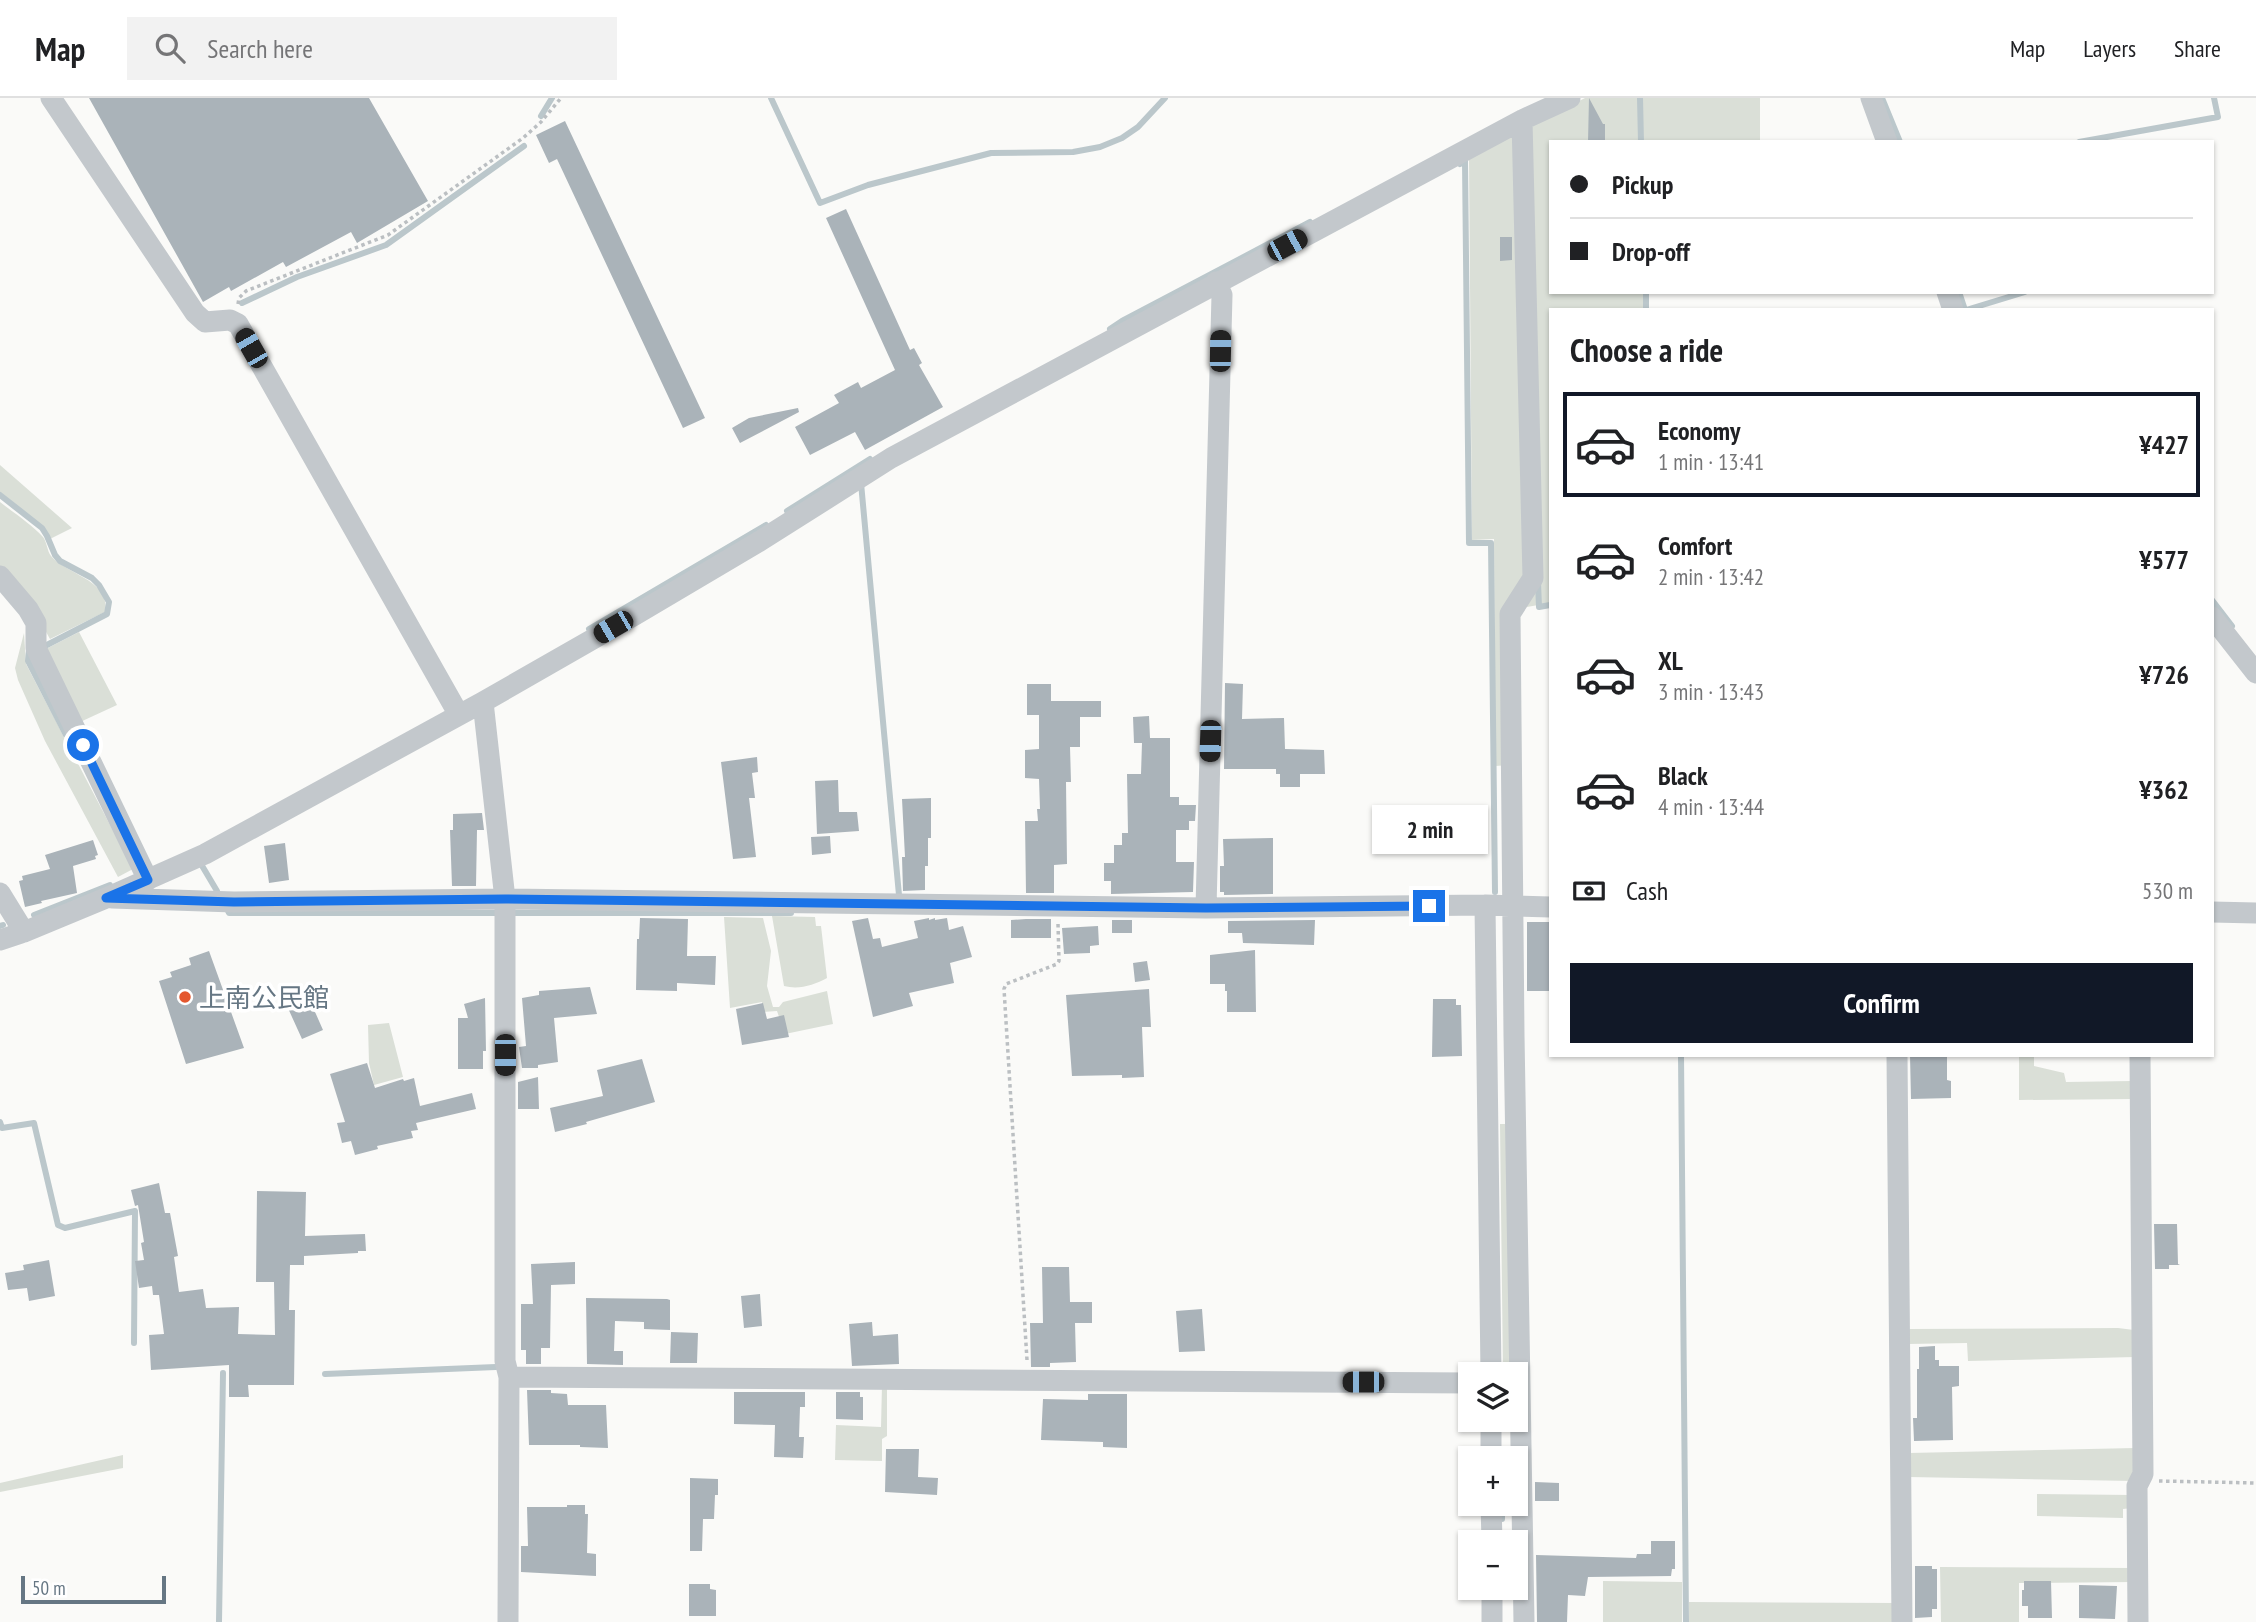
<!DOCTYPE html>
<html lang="en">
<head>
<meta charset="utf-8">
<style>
  body { margin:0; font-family:"PT Sans Narrow","Noto Sans JP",sans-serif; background:#f2f2f2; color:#202124; height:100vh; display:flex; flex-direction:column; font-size:26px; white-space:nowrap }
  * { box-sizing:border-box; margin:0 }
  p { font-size:23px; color:#757577 }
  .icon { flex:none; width:38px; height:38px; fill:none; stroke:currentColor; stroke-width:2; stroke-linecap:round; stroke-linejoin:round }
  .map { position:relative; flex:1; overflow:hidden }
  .details { position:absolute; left:1549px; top:210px; width:665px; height:749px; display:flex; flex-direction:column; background:#fff; border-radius:0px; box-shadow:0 2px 5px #0004 }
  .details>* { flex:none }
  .guide { position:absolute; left:1549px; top:42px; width:665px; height:154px; border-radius:0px; box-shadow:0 2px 5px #0004; display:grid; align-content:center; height:154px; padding:0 21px; background:#fff }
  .controls { position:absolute; left:1458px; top:1264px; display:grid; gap:14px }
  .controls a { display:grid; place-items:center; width:70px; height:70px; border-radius:0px; background:#fff; box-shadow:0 2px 5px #0004; font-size:35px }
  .scale { position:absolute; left:21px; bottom:18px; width:145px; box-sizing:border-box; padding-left:7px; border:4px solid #657683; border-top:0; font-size:19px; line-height:24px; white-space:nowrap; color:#657683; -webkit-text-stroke:5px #fff; paint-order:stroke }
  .end { position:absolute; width:32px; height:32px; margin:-16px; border:9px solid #1a73e8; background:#fff; box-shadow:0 0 0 4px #fff }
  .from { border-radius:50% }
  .bubble { position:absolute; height:49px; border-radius:0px; background:#fff; box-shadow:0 2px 5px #0004; font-size:23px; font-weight:700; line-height:49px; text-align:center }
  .car { position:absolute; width:21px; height:42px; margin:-21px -10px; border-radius:9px; box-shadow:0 0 5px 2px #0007; background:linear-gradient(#222 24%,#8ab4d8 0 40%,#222 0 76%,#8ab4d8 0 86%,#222 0) }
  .guide b { display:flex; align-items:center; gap:24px; height:66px; font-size:26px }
  .guide b+b { border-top:2px solid #e0e0e0 }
  .guide i { width:18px; height:18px; background:#202124 }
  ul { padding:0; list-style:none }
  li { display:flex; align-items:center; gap:21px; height:105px; margin:0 14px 10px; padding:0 7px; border:4px solid transparent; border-radius:0px }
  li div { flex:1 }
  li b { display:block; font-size:26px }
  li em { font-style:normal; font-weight:700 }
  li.active { border-color:#111827 }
  li>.icon { width:63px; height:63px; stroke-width:1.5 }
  h2 { padding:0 21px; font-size:32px; line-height:84px }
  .pay { display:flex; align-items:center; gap:18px; height:77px; padding:0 21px; font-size:26px }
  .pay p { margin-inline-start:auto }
  .action { display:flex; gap:14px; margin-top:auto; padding:14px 21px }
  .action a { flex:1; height:80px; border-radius:0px; background:#111827; color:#fff; font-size:28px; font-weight:700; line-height:80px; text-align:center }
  header { display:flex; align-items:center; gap:42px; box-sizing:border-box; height:98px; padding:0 35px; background:#fff; border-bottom:2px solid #e0e0e0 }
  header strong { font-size:33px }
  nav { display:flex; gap:38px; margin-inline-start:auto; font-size:24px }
  .search { width:490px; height:63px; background:#f2f2f2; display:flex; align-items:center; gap:18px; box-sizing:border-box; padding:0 24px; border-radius:0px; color:#757577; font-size:26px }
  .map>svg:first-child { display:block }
  .green { fill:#dadfd7 }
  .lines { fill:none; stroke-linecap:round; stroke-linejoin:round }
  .stream { stroke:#bbc7cb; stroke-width:6 }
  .building { fill:#aab3b9 }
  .path { stroke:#bbbfc2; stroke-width:3.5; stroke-dasharray:3.5 3.5; stroke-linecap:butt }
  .minor { stroke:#c3c8cc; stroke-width:21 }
  .route { stroke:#1a73e8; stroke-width:9 }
  .poi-dot { fill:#e4572e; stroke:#fff; stroke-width:2.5 }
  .labels { text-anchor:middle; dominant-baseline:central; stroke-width:7; stroke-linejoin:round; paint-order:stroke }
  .poi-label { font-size:26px; fill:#657683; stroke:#fff; text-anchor:start }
</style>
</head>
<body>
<header>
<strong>Map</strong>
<div class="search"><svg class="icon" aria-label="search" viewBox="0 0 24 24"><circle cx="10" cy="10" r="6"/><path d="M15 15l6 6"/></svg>Search here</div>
<nav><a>Map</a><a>Layers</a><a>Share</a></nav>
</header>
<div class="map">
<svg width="2256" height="1524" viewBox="0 0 2256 1524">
  <rect width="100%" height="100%" fill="#fafaf8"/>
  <path class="green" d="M1585 0H1760V44H1550V194H1648V212H1550V505L1505 513 1510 667 1495 668 1494 441 1472 442 1469 59Z
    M0 367 72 430 50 441 43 429 0 394Z
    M0 404C14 415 31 426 43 439 47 444 47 453 51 458 67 477 111 482 105 514L50 541 31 507 0 470Z
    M79 534 117 607 78 625 42 553Z
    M24 535 26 566 133 771 118 779 45 643 18 582 15 570Z
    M772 818 815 819 816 828H821L827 880C814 887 799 892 784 888Z
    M724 819 763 820 771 853 767 888 773 909H779L783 904 827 893 833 926 785 936 777 913 763 914 762 904 730 910Z
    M389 925 403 979 374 987 369 965 368 927Z
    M2019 957H2034V968L2064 975 2066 984 2132 983V1001L2019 1002Z
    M1500 1026H1512L1515 1276H1503Z
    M2118 1230 2134 1232 2135 1259 1968 1263 1967 1245 1908 1246V1231Z
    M882 1287H887V1338L882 1341V1363L835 1362 836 1327 881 1329Z
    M2135 1350 2134 1383 1909 1379V1355Z
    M123 1357V1370L0 1394V1385Z
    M2037 1396 2132 1397V1410L2123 1411V1420L2037 1418Z
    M1940 1469 2133 1470V1484L2019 1485V1524H1941Z
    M1603 1483 1682 1484V1524H1603Z
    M1689 1504 1898 1505 1897 1524H1689Z"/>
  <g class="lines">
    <path class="stream" d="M771 0 820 105 868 87 991 55 1073 54 1100 49 1122 40 1138 29 1165 0
      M1640 0 1641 44
      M1882 0 1900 44
      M541 18 552 0
      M2079 44 2218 19 2214 0
      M1460 66 1465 63 1469 445H1491L1495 794
      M1646 194V212
      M1959 194 1965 212
      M242 205 297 179 386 147 524 48
      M1966 212 2025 194
      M1110 231 1122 223 1310 124
      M861 385 899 797
      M0 397 42 430 47 438 55 457 60 463 92 480 99 487 109 504 107 516 41 550
      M787 413 870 361
      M1538 484 1539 509 1550 507
      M2212 502 2232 528
      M589 531 766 427
      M29 552 28 563 66 637
      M201 766 217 793
      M226 809 229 815H791
      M34 817 110 787
      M0 828 3 827
      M1681 957 1686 1524
      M0 1024 2 1030 34 1025 58 1127 65 1130 135 1113 134 1245
      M325 1276 496 1269
      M1502 1405V1421
      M219 1524 223 1275"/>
  </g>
  <path class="building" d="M89 0H369L428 103 357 145 351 134 286 169 283 164 231 193 229 189 203 204Z
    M1589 0 1603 26H1605V44H1588Z
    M565 23 705 320 683 330 557 61 549 65 536 37Z
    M846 111 910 252 914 250 922 265 919 267 943 309 865 352 855 334 810 357 795 329 839 305 834 297 858 284 861 290 895 272 826 120Z
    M1500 139H1512V162L1500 163Z
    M798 310 799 314 740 345 732 330 749 320Z
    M1225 585 1243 586 1242 621 1284 620 1285 651 1324 652 1325 676H1300V689H1280V676H1276V671H1224Z
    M1027 586H1051V603H1101V619H1080V649H1070L1071 684H1066L1067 766 1054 767V795H1026L1025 723H1038L1037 711H1040L1039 681 1025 680V652L1039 651V617H1027Z
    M1149 618 1150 640H1170V699H1179V707H1196L1195 723H1189V732H1176V764H1194L1193 794 1111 796V783H1104V765H1114V747H1122V735H1128L1127 676H1141L1142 645H1134L1133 619Z
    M757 659 758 674 752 675 755 700H749L756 759 733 761 721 664Z
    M838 682 839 714H857L859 733 817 736 815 683Z
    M931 700V740H928V768H925V792L903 793 902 759H905L902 701Z
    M482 715 484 732H477L476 788H452L450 732H453V716Z
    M830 738 831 755 812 757 811 739Z
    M1273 740V796L1224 797V794H1220V768H1224L1223 741Z
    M93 742 98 757 95 758 96 761 73 768 77 795 41 803 42 805 25 809 19 783 23 782 22 778 50 771 45 757Z
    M285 745 289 782 269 785 264 748Z
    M640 820 688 821 687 858H716L715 887 677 885V893L636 892 637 841H639Z
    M868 820 873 841 880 840 882 849 918 840 914 823 929 820V822L935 820V822L947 820 949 832 963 828 972 859 950 865 954 885 909 895 913 908 873 919 852 823Z
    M1026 821H1051V840H1011V822Z
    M1112 822H1132V835H1112Z
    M1315 822 1314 847 1243 845 1242 835H1228V823Z
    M1527 824H1550V893H1527Z
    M1098 828 1099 847 1090 848V855L1064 856 1062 830Z
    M1255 852 1256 914H1227V893H1225V886H1210V857Z
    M209 853 244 950 186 966 159 883 172 879 170 874 191 867 189 860Z
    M1147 863 1150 882 1135 884 1133 865Z
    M590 889 597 916 554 920 558 964 538 967V970H522L519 949 526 948 522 900 539 897V893Z
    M1149 891 1151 929H1142L1144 979 1122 980V977L1072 978 1066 897Z
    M308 898 323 932 302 941 287 908Z
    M485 900 486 953H483V971H458V920H468L464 906Z
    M1433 901H1456V907H1461L1462 958 1432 959Z
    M763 905 767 921 784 917 789 939 742 947 736 911Z
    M1910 957H1947V982L1951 983V1000L1911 1001Z
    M642 961 655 1004 586 1024 587 1026 555 1034 550 1010 603 998 597 972Z
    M367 965 375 990 403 981 404 983 414 980 420 1008 472 995 476 1011 416 1025 418 1032 411 1033 413 1040 377 1048 378 1051 355 1057 351 1043 342 1045 337 1025 345 1024 330 976Z
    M538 979 539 1011H518V984Z
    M159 1085 165 1115H170L178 1158 174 1159 179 1194 203 1191 206 1210 239 1209 238 1236 275 1237 274 1184H256L257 1093 306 1094 305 1138 365 1136 366 1153H358V1155L304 1158V1167H290L289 1212H295L294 1287H248L249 1299H229V1267L151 1272 149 1237 164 1236 159 1197H153L152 1188 139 1190 135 1163 144 1162 141 1145 144 1144 138 1107 135 1108 131 1092Z
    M2154 1126H2177L2178 1166 2180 1167H2169V1171H2155Z
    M49 1162 55 1198 29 1203 27 1190 8 1192 5 1175 24 1172 23 1167Z
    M575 1164V1186L551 1187 550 1250H541V1266H526V1252H521V1206H533L531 1166Z
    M1042 1169H1069L1070 1204H1092V1225H1075L1076 1264 1050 1265V1269H1031L1030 1225H1043Z
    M760 1196 762 1228 744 1230 741 1198Z
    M586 1200 667 1201 670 1202V1232L644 1231V1224L615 1223 614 1253H623V1267L587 1266Z
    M1202 1211 1205 1253 1179 1254 1176 1213Z
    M872 1224 873 1238 898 1236 899 1266 852 1268 849 1226Z
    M671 1234 698 1235 697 1265H670Z
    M1935 1248V1262H1939V1268H1959V1288L1952 1289 1953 1342 1914 1343 1913 1320H1917V1271H1919V1249Z
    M527 1292H551V1295L567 1296 568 1307H606L608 1350 580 1349V1347H529Z
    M734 1294H805V1309H800L799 1339H804L803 1360 774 1359 775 1327 734 1326Z
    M836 1294H860V1299H863V1322L836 1321Z
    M1088 1296H1127V1350L1103 1349V1344L1041 1342 1043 1301 1088 1302Z
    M886 1351H919L918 1379 938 1380 937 1397 885 1394Z
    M690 1380 718 1381V1397H715L714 1421H703L702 1453H690Z
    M1535 1384 1559 1385V1403H1535Z
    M567 1407H585V1416H588L587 1455 596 1456V1478L521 1474V1448H528L527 1409H567Z
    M1651 1443H1675V1471H1672L1671 1478 1588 1479 1585 1498 1568 1497 1567 1524H1537L1536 1457 1636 1460 1637 1456H1651Z
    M1915 1468H1932V1471H1937V1511H1932V1519L1915 1520Z
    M2024 1483H2051L2052 1520H2028V1508H2022V1492H2024Z
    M689 1486H710V1491L716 1492V1518H689Z
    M2079 1487 2117 1488 2115 1521 2079 1520Z"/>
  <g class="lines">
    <path class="path" d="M238 206 239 200 246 193 388 137 523 40 541 24 561 0
      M1027 1262 1004 891 1006 886 1057 866 1059 863 1058 826
      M2159 1383 2256 1385"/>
    <path class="minor" d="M51 0 195 215 205 224 230 222 238 226 459 617
      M1871 0 1887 44
      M1522 22 1533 480 1510 516 1514 937 1524 1524
      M1947 194 1953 212
      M0 478 28 511 36 525V550L148 782
      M2212 519 2256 575
      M483 604 505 801V1263L509 1279 508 1524
      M0 795 24 834
      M112 800 234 804 505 801 1206 810 1485 807 1550 809
      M1485 807 1491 1276
      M1206 810 1222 197 1216 184
      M2212 814 2256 815
      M0 842 24 834 106 800 205 756 483 604 635 517 760 443 891 360 1522 22 1570 0
      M1897 957 1902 1524
      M509 1279 1470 1285
      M1491 1321V1360
      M1491 1405 1492 1444
      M1492 1489V1524
      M2138 1524 2137 1388 2143 1376 2140 957"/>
  </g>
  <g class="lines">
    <path class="route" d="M83 647 148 782 106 800 234 804 505 801 1206 810 1429 808"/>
  </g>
  <circle class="poi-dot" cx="185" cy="899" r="7"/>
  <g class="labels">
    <g class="poi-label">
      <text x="199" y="899">上南公民館</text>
    </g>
  </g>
</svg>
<div class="controls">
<a><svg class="icon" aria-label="layers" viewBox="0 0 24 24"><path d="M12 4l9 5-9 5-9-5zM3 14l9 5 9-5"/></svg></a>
<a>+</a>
<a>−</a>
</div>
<div class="scale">50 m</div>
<i class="end from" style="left:83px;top:647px"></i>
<i class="end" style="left:1429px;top:808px"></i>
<div class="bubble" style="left:1372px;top:707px;width:116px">2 min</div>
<i class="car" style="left:1287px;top:147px;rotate:62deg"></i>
<i class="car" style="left:251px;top:250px;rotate:330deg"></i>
<i class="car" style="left:1220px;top:253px;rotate:1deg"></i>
<i class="car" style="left:613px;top:529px;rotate:240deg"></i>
<i class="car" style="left:1210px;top:643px;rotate:182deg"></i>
<i class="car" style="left:505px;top:957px;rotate:180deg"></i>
<i class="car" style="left:1363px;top:1284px;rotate:270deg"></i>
<div class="guide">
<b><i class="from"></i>Pickup</b>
<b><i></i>Drop-off</b>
</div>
<section class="details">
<h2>Choose a ride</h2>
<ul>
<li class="active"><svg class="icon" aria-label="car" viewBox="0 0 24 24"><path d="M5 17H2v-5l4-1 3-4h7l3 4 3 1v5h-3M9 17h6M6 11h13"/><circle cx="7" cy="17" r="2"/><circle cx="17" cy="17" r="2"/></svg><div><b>Economy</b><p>1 min · 13:41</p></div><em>¥427</em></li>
<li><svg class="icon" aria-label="car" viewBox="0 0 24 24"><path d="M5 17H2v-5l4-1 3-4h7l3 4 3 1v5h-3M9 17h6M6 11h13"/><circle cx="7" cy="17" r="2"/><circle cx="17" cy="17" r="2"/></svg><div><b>Comfort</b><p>2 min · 13:42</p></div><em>¥577</em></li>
<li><svg class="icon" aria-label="car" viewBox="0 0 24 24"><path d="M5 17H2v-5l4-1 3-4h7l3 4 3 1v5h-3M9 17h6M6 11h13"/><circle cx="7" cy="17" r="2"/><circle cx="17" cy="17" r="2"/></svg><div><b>XL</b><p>3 min · 13:43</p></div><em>¥726</em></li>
<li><svg class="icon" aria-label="car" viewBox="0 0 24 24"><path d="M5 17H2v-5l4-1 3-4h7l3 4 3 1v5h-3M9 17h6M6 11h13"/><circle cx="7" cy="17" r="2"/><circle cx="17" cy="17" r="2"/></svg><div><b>Black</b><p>4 min · 13:44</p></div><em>¥362</em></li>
</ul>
<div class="pay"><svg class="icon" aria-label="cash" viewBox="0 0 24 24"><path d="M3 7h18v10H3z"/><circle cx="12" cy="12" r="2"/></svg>Cash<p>530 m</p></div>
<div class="action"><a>Confirm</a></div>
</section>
</div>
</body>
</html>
